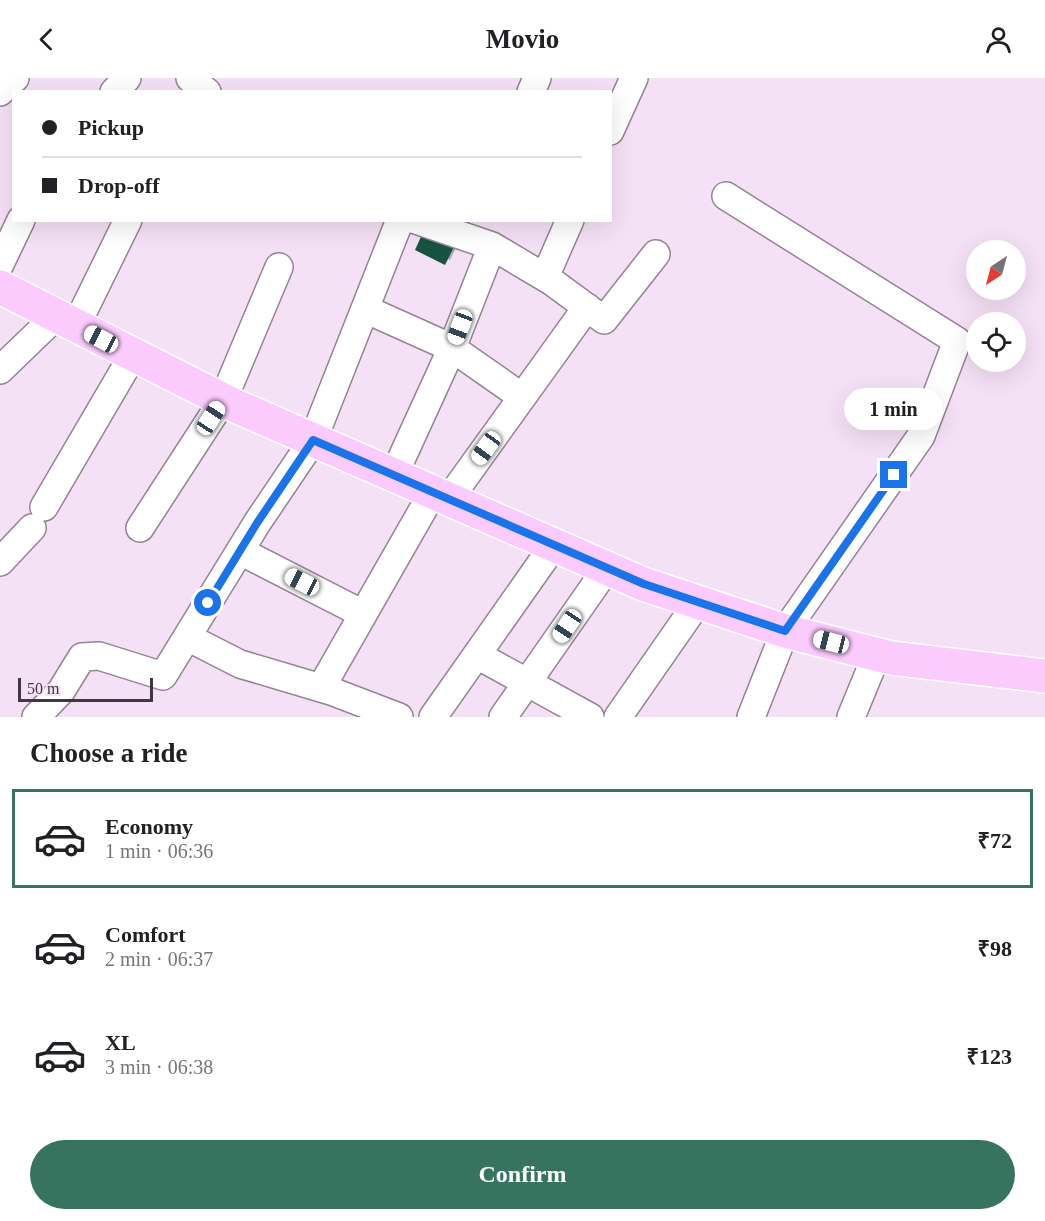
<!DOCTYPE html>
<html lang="en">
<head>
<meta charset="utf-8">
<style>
  body { margin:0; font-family:"Times New Roman",serif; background:#f2f2f2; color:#202124; height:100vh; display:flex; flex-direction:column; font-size:22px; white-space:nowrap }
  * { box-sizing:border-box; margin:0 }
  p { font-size:20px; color:#757577 }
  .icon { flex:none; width:33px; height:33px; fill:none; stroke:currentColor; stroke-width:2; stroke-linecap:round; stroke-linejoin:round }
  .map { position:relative; height:639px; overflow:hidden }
  .sheet { display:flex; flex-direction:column; background:#fff; flex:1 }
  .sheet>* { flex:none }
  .guide { position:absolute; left:12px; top:12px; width:600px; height:132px; border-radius:0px; box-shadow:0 6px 24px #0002; display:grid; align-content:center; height:132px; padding:0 30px; background:#fff }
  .needle { width:39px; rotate:216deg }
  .fabs { position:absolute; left:966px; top:162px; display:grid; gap:12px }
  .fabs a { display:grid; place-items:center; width:60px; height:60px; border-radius:50%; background:#fff; box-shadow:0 6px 24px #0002; font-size:30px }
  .scale { position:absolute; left:18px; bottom:15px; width:135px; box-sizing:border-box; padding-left:6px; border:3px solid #403841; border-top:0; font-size:16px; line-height:21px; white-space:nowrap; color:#403841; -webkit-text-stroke:4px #f5e1f6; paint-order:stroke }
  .end { position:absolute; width:27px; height:27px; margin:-14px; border:8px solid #1a73e8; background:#fff; box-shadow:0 0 0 3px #fff }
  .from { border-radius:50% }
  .bubble { position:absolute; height:42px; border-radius:21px; background:#fff; box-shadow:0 6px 24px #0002; font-size:20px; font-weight:700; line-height:42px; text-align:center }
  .car { position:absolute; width:18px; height:36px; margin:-18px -9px; border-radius:8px; box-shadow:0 0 4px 2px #0007; background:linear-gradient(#fff 24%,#345 0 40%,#fff 0 76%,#345 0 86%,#fff 0) }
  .guide b { display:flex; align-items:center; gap:21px; height:57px; font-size:22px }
  .guide b+b { border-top:2px solid #e0e0e0 }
  .guide i { width:15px; height:15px; background:#202124 }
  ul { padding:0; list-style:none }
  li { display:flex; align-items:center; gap:18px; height:99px; margin:0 12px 9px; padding:0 18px; border:3px solid transparent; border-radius:0px }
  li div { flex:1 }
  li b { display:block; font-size:22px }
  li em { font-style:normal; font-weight:700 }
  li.selected { border-color:#367460 }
  li>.icon { width:54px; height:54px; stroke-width:1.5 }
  h2 { padding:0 30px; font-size:27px; line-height:72px }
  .action { display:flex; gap:12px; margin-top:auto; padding:12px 30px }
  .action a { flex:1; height:69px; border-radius:36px; background:#367460; color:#fff; font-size:24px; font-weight:700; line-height:69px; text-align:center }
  header { display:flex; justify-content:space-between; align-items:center; height:78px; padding:0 30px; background:#fff; font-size:27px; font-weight:700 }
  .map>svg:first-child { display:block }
  .building { fill:#195241; filter:url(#shadow) }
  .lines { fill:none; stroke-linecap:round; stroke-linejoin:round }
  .minor-casing { stroke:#948295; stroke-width:30 }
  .major-casing { stroke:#fff; stroke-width:36 }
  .minor { stroke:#fff; stroke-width:27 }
  .major { stroke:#fbcbfd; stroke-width:33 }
  .route { stroke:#1a73e8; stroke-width:8 }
</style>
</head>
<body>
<header><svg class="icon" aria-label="back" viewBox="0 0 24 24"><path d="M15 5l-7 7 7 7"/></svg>Movio<svg class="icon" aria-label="person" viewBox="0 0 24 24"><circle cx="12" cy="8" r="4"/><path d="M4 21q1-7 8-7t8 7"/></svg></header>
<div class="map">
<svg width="1045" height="639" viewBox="0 0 1045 639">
  <defs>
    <filter id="shadow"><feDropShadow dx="5" dy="-5" stdDeviation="0" flood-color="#0004"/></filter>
  </defs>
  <rect width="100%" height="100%" fill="#f5e1f6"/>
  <path class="building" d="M424 152 455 167 445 187 415 172Z"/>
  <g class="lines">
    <defs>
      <path id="minor" d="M190 0 207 14
        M0 14 15 0
        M114 14 127 0
        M531 14 537 0
        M610 53 634 0
        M726 118 957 263 921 358 785 553 751 639
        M416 142 492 168 551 203 604 242 656 176
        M0 186 21 142
        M545 199 570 142
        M365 231 452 270 522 319
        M76 248 128 142
        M0 292 56 238
        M394 397 452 270 492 168
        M449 421 587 229
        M44 429 133 277
        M140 450 223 322 279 189
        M240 473 363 536
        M0 484 32 450
        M187 559 240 586 331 613 399 639
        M477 577 590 639
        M321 610 433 414
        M36 639 61 613 82 579 99 578 163 598 257 445 313 362 400 142
        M433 639 554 467
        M503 639 607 490
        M618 639 698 524
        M851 639 877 576"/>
      <path id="major" d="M0 209 231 326 643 506 785 553 891 580 1045 598"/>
    </defs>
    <use href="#minor" class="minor-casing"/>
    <use href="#major" class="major-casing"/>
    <use href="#minor" class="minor"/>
    <use href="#major" class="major"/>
  </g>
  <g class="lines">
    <path class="route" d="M208 525 257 445 313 362 644 506 785 553 894 397"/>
  </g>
</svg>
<div class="fabs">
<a><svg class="needle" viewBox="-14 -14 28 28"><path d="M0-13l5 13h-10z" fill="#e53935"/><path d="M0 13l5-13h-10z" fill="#757577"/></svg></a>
<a><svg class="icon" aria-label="locate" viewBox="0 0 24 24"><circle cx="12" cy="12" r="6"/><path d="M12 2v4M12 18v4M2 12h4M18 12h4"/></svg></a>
</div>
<div class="scale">50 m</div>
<i class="end from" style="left:208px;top:525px"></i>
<i class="end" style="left:894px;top:397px"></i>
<div class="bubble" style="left:844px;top:310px;width:99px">1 min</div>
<i class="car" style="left:460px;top:249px;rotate:201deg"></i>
<i class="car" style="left:101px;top:261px;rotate:298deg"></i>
<i class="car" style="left:211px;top:340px;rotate:33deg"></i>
<i class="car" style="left:486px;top:370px;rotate:216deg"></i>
<i class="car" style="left:302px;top:504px;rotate:297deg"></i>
<i class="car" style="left:567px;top:548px;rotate:214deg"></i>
<i class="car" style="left:831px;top:564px;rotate:284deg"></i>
<div class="guide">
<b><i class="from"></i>Pickup</b>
<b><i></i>Drop-off</b>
</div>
</div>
<section class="sheet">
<h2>Choose a ride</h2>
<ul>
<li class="selected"><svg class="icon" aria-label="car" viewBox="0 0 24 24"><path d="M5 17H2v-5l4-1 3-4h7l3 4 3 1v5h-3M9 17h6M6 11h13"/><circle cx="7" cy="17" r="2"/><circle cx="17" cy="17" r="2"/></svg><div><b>Economy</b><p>1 min · 06:36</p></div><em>₹72</em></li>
<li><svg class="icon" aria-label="car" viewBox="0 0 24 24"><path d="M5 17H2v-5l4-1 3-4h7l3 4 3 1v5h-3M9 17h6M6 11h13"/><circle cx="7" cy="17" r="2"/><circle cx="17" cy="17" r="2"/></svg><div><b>Comfort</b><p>2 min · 06:37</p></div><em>₹98</em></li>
<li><svg class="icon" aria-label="car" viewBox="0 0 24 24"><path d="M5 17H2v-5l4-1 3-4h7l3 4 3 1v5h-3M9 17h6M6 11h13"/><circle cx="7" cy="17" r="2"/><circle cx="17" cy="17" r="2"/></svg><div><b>XL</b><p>3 min · 06:38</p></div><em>₹123</em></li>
</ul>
<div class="action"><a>Confirm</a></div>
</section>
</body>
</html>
